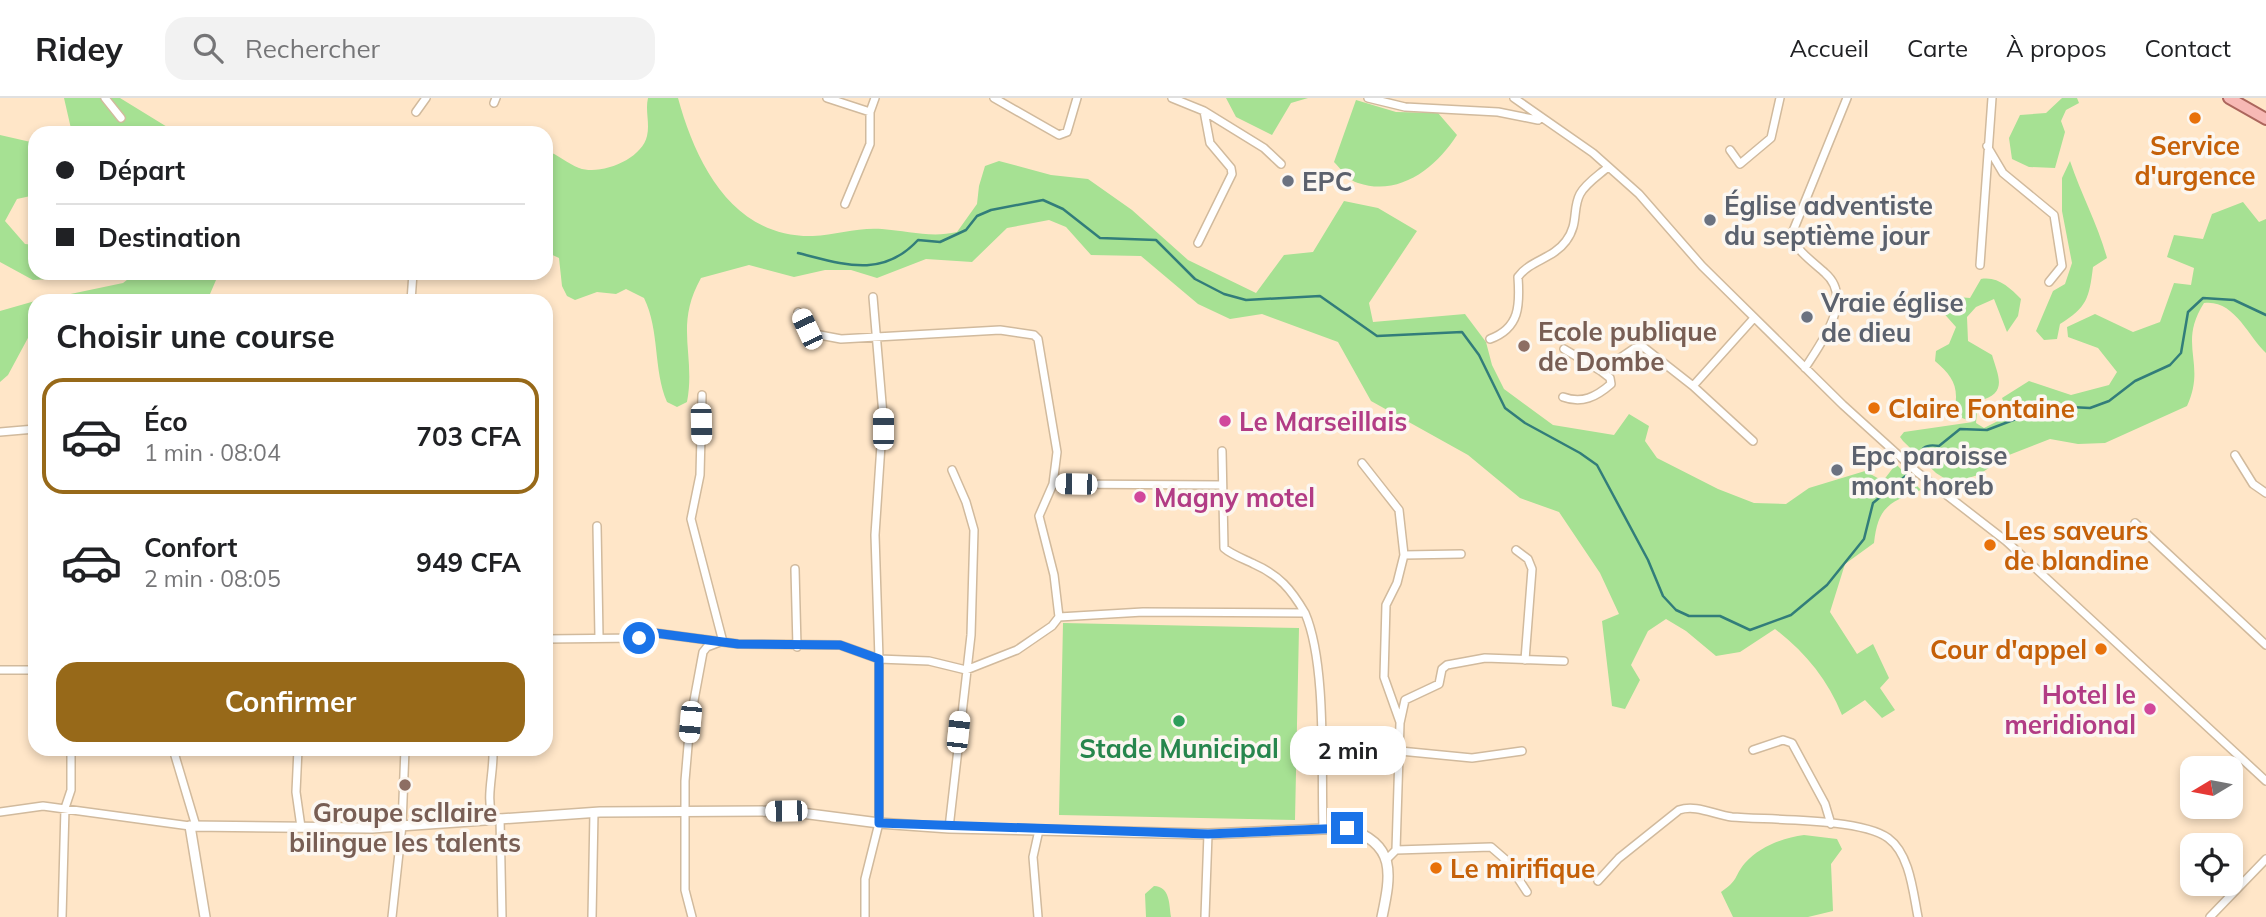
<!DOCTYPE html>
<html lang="fr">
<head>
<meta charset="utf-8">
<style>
  body { margin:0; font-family:Mulish,sans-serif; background:#f2f2f2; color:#202124; height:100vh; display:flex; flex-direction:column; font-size:26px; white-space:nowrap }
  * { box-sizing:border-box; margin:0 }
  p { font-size:23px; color:#757577 }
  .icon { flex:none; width:38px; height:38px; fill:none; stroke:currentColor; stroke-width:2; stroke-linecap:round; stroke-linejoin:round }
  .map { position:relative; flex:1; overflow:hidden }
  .details { position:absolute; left:28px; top:196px; width:525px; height:462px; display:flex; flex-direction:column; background:#fff; border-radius:21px; box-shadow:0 4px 10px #0003 }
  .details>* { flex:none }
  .top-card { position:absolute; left:28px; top:28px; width:525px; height:154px; border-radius:21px; box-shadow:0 4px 10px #0003; display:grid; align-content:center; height:154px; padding:0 28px; background:#fff }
  .needle { width:46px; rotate:260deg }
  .controls { position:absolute; left:2180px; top:658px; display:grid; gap:14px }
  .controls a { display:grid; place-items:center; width:63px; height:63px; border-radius:14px; background:#fff; box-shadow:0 4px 10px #0003; font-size:35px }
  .end { position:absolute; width:32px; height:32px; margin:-16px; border:9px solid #1a73e8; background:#fff; box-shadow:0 0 0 4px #fff }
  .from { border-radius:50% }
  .bubble { position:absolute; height:49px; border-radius:21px; background:#fff; box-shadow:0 4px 10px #0003; font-size:23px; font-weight:700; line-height:49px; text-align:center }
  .car { position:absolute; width:21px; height:42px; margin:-21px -10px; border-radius:9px; box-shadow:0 0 5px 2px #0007; background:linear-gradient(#fff 24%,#345 0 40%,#fff 0 76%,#345 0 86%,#fff 0) }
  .top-card b { display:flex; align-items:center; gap:24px; height:66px; font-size:26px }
  .top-card b+b { border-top:2px solid #e0e0e0 }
  .top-card i { width:18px; height:18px; background:#202124 }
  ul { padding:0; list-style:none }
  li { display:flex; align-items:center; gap:21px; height:116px; margin:0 14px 10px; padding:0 14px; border:4px solid transparent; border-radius:21px }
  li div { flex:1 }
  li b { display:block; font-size:26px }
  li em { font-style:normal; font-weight:700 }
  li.selected { border-color:#976919 }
  li>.icon { width:63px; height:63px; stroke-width:1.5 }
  h2 { padding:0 28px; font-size:32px; line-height:84px }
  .button { display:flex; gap:14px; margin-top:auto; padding:14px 28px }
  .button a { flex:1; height:80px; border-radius:21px; background:#976919; color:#fff; font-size:28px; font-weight:700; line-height:80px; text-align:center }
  header { display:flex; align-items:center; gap:42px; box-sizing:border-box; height:98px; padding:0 35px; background:#fff; border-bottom:2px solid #e0e0e0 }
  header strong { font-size:33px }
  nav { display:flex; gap:38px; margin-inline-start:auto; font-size:24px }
  .search { width:490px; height:63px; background:#f2f2f2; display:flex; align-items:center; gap:18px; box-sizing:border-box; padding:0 24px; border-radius:21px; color:#757577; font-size:26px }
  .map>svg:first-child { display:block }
  .green { fill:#a6e193 }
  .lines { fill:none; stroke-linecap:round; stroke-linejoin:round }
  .stream { stroke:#327d7a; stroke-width:2.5 }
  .minor-casing { stroke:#d1ba9d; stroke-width:10 }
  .tertiary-casing { stroke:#d1ba9d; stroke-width:12 }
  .primary-casing { stroke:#ac665d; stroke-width:14 }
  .minor { stroke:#fff; stroke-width:7 }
  .tertiary { stroke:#fff; stroke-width:9 }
  .primary { stroke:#f7b9b5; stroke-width:10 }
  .route { stroke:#1a73e8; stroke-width:9 }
  .food-dot { fill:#e8710a; stroke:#fcf7f1; stroke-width:2.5 }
  .worship-dot { fill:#6b7280; stroke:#fcf7f1; stroke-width:2.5 }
  .education-dot { fill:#8d6e63; stroke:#fcf7f1; stroke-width:2.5 }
  .hotel-dot { fill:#d1479c; stroke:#fcf7f1; stroke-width:2.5 }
  .leisure-dot { fill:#2e9e5b; stroke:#fcf7f1; stroke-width:2.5 }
  .labels { text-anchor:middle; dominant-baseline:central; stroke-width:7; stroke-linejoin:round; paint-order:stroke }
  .food-label { font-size:26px; font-weight:bold; fill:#c56008; stroke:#fcf7f1; text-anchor:start }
  .worship-label { font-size:26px; font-weight:bold; fill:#5b616d; stroke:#fcf7f1; text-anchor:start }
  .education-label { font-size:26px; font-weight:bold; fill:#785e54; stroke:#fcf7f1; text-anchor:start }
  .hotel-label { font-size:26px; font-weight:bold; fill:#b23c85; stroke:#fcf7f1; text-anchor:start }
  .leisure-label { font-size:26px; font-weight:bold; fill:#27864d; stroke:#fcf7f1 }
</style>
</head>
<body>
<header>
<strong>Ridey</strong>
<div class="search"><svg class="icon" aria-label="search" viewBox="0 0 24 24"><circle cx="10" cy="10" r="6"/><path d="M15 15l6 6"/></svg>Rechercher</div>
<nav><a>Accueil</a><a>Carte</a><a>À propos</a><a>Contact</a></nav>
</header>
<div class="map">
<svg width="2266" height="819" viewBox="0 0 2266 819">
  <rect width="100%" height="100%" fill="#ffe6c8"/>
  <path class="green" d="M64 0H120L177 35H72Z
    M648 0H678C696 66 733 140 813 138 836 137 859 129 882 131 908 133 932 140 957 134L977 106 979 88 985 68 999 63 1051 77 1088 81 1132 112 1188 162 1256 195 1284 157 1313 154 1344 103 1378 110 1417 133 1369 205 1373 224 1465 216 1486 244 1492 267 1504 291 1553 327 1614 337 1629 316 1649 328 1645 343 1657 360 1718 391 1754 405 1786 406 1809 390 1865 373 1883 383 1896 366 1921 392C1889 404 1878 409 1874 445L1845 466 1830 514 1857 556 1873 546 1889 580 1880 590 1895 612 1882 620 1865 602 1842 617C1828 582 1805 554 1775 531L1740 554 1716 558 1686 533 1666 521 1648 533 1631 567 1640 582 1625 611 1612 608 1602 523 1619 516 1600 475 1559 414 1520 400 1468 357 1371 303 1338 244 1262 216 1230 221 1198 206 1141 158 1091 157 1066 129 1049 122 1007 130 972 164 926 161 877 180 851 172H825L794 179 749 167 701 180C674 228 696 257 687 304L677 309 667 304C653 271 660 233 644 200L626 191 616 196 597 194 575 202 567 198 562 188 559 160 546 154V53C558 56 568 66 579 70 601 78 642 61 647 38 650 25 645 13 648 0Z
    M1226 0H1308L1291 5 1272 37 1236 19Z
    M2062 0H2077L2079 5 2066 12 2061 23 2065 34 2055 70 2029 69 2012 61 2009 40 2020 17 2046 15Z
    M1356 2 1396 14 1438 15 1457 37C1436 70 1399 99 1358 85 1349 83 1340 70 1334 64Z
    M0 37 35 45V97L17 101 5 123 25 146 35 147V175H67L65 180 33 182 0 164Z
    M2070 63C2081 96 2098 127 2107 160L2093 169C2089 201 2087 209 2060 226L2057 241 2044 242 2036 233 2053 193 2065 186 2072 165 2062 113V80Z
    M2243 104 2259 124 2266 121V255C2248 238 2234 201 2204 205 2177 247 2207 265 2187 308L2105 345 2078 346 2050 341 2009 357 1978 377 1952 385 1936 375 1903 343 1900 339 1904 334 1973 324 1962 320 1955 309C1959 287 1951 277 1935 263L1936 253 1949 246 1956 229 1940 211 1945 198 1970 200 1981 181C1998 178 2010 190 2021 201L2018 218 2007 234 1994 201 1976 209 1967 219 1968 243 1992 257C1999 280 2008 296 1978 303L1976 325 1984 330 1998 323 2007 312 2002 300 2029 283 2071 297 2109 287 2117 274 2098 250 2068 239 2067 229 2095 216 2133 234 2160 224 2174 185 2191 187 2194 170 2167 159 2174 137 2203 141 2212 116Z
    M136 175H219L207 203H37L123 185Z
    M35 203V235L29 238 8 277 0 284V213Z
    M1063 525 1299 530 1295 722 1059 717Z
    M1804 737 1837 741 1842 751 1831 766 1833 813 1808 819H1733L1721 794C1739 782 1734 778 1745 765 1760 748 1783 740 1804 737Z
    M1154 788C1170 789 1169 805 1171 819H1146L1145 796Z"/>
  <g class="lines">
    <path class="stream" d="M798 155C843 166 882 181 918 142L940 144 966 132 977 118 991 112 1043 102 1063 111 1100 140 1156 142 1195 181 1224 196 1246 202 1320 198 1377 238 1462 234 1479 257 1505 310 1525 325 1580 355 1597 367 1648 462 1663 498 1676 512 1689 518H1720L1750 532 1791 517 1827 487 1864 441 1873 405 1908 376
      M1915 367C1921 352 1922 345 1939 348L1960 331 1987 332 2050 308 2090 310 2109 303 2135 283 2170 267 2181 255 2188 214 2203 200 2234 202 2266 217"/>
    <defs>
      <path id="minor" d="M105 0 121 20
        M827 0 870 14
        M994 0 1059 37 1067 34 1077 0
        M1172 0 1204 13 1210 45 1231 70 1232 76 1198 145
        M1368 0 1405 9 1498 14 1538 22
        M1514 0 1593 55 1639 96 1702 168 1843 307 1917 374 2006 443 2266 683
        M494 5 496 0
        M1204 13 1264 50 1281 66
        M416 14 426 0
        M1987 48 2003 75 2054 117 2062 168 2049 184
        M1730 52 1740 66 1771 40 1780 0
        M845 106 870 46V14L875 0
        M1980 167 1992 0
        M411 203 413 175
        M798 214 809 235 841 241 1000 232 1034 237 1038 241 1057 354 1053 386 1039 418 1054 477 1059 519
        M1490 241C1520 230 1520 207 1518 179 1530 162 1553 161 1566 143 1579 126 1572 111 1580 96 1586 85 1599 77 1608 69
        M1564 251 1601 273 1635 250 1642 248 1693 288 1754 220
        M1805 270C1821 245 1855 201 1825 175 1813 164 1797 153 1791 138L1847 0
        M1693 288 1753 343
        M702 297 700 377 691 421 723 544
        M1563 299C1582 306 1596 299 1611 286L1610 280 1601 273
        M0 334 35 331
        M1222 353 1224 450C1232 457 1244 461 1254 466 1279 477 1291 491 1305 515
        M2235 357 2253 386 2266 395
        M1362 365 1399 412 1404 457
        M1053 386 1222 387
        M2135 425 2266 547
        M597 428 599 539
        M1516 452 1528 461 1532 471 1525 562
        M795 471 797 549
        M546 541 639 540 655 535 738 546 840 547 879 561 929 563 966 572 1017 552 1052 528 1059 519 1143 514 1305 515C1327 566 1321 671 1323 729
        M0 572H35
        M1400 624 1384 579 1386 507 1397 485 1404 457 1461 456
        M173 651 196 728
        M298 651 296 694 301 729
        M1753 652 1783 642 1792 645 1825 706 1831 726
        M1400 653 1472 660 1522 653
        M0 714 43 708 190 728
        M492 720C486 695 494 676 493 651
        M500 720 502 819
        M949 730 971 537 974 432 966 404 952 372
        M1396 752 1491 749 1506 762 1527 794
        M1387 761 1396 752 1400 625 1405 602 1439 586 1442 571 1447 567 1485 560 1564 563
        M1598 783 1619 760 1679 712C1696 706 1715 717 1732 719 1768 722 1861 720 1888 740 1910 756 1913 794 1918 819
        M62 819 65 710 71 692V651
        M392 819 402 727 405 651
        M592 819 594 714
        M692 819 685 792V683L690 624 703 554 707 549 720 544
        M865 819V781L879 725V561L875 437 883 317 873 199
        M1038 819 1033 759 1039 732
        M1205 819 1208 736
        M2210 819 2266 761"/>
      <path id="tertiary" d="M205 819 190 728 372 730 600 714 786 713 879 725 949 730 1208 736 1347 730C1397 746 1391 776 1382 819"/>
      <path id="primary" d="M2229 0 2266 21"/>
    </defs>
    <use href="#minor" class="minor-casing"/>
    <use href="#tertiary" class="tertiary-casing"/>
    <use href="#primary" class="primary-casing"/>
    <use href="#minor" class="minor"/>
    <use href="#tertiary" class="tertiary"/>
    <use href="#primary" class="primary"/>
  </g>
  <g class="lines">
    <path class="route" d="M639 540 655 535 738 546 840 547 879 561V725L1208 736 1347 730"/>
  </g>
  <g class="food-dot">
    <circle cx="2195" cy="20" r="7"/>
    <circle cx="1874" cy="310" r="7"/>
    <circle cx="1990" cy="447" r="7"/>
    <circle cx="2101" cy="551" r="7"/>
    <circle cx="1436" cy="770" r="7"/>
  </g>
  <g class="worship-dot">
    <circle cx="1288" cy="83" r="7"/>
    <circle cx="1710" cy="122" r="7"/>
    <circle cx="1807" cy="219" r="7"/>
    <circle cx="1837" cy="372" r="7"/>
  </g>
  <g class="education-dot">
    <circle cx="1524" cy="248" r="7"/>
    <circle cx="405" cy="687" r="7"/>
  </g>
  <g class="hotel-dot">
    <circle cx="1225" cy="323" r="7"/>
    <circle cx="1140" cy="399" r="7"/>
    <circle cx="2150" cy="611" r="7"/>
  </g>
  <circle class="leisure-dot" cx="1179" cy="623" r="7"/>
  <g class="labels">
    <g class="food-label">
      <text x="2195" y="47" text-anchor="middle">Service<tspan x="2195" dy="30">d'urgence</tspan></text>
      <text x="1888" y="310">Claire Fontaine</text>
      <text x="2004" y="432">Les saveurs<tspan x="2004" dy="30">de blandine</tspan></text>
      <text x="2087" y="551" text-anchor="end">Cour d'appel</text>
      <text x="1450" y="770">Le mirifique</text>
    </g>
    <g class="worship-label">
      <text x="1302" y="83">EPC</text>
      <text x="1724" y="107">Église adventiste<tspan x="1724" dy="30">du septième jour</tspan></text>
      <text x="1821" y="204">Vraie église<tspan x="1821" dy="30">de dieu</tspan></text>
      <text x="1851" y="357">Epc paroisse<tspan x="1851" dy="30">mont horeb</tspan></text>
    </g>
    <g class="education-label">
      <text x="1538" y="233">Ecole publique<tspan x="1538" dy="30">de Dombe</tspan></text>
      <text x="405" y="714" text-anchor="middle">Groupe scllaire<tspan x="405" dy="30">bilingue les talents</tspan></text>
    </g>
    <g class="hotel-label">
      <text x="1239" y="323">Le Marseillais</text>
      <text x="1154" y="399">Magny motel</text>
      <text x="2136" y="596" text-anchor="end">Hotel le<tspan x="2136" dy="30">meridional</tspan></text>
    </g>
    <g class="leisure-label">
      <text x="1179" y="650">Stade Municipal</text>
    </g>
  </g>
</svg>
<div class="controls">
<a><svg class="needle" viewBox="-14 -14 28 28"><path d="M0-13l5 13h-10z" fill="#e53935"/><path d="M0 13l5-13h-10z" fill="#757577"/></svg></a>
<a><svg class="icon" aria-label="locate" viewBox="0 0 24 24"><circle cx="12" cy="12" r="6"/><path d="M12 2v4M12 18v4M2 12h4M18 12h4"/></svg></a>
</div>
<i class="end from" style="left:639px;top:540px"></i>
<i class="end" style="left:1347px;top:730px"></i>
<div class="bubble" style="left:1290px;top:628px;width:116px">2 min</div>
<i class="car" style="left:807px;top:231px;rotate:335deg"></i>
<i class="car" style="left:701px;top:326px;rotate:179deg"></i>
<i class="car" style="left:883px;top:331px;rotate:0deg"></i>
<i class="car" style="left:1076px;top:386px;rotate:271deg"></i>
<i class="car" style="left:690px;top:624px;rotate:185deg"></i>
<i class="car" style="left:958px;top:634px;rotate:6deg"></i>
<i class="car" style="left:786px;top:713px;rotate:269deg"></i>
<div class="top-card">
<b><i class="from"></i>Départ</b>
<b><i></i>Destination</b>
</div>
<section class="details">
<h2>Choisir une course</h2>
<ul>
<li class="selected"><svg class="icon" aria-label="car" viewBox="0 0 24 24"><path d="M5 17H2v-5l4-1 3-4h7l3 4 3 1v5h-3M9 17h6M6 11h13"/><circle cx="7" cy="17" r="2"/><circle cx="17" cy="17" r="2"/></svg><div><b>Éco</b><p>1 min · 08:04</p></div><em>703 CFA</em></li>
<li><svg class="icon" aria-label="car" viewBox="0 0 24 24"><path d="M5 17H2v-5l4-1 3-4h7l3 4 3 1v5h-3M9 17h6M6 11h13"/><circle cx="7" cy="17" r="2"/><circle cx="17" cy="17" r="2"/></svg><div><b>Confort</b><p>2 min · 08:05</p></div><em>949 CFA</em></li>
</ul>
<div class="button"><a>Confirmer</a></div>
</section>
</div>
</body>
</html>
